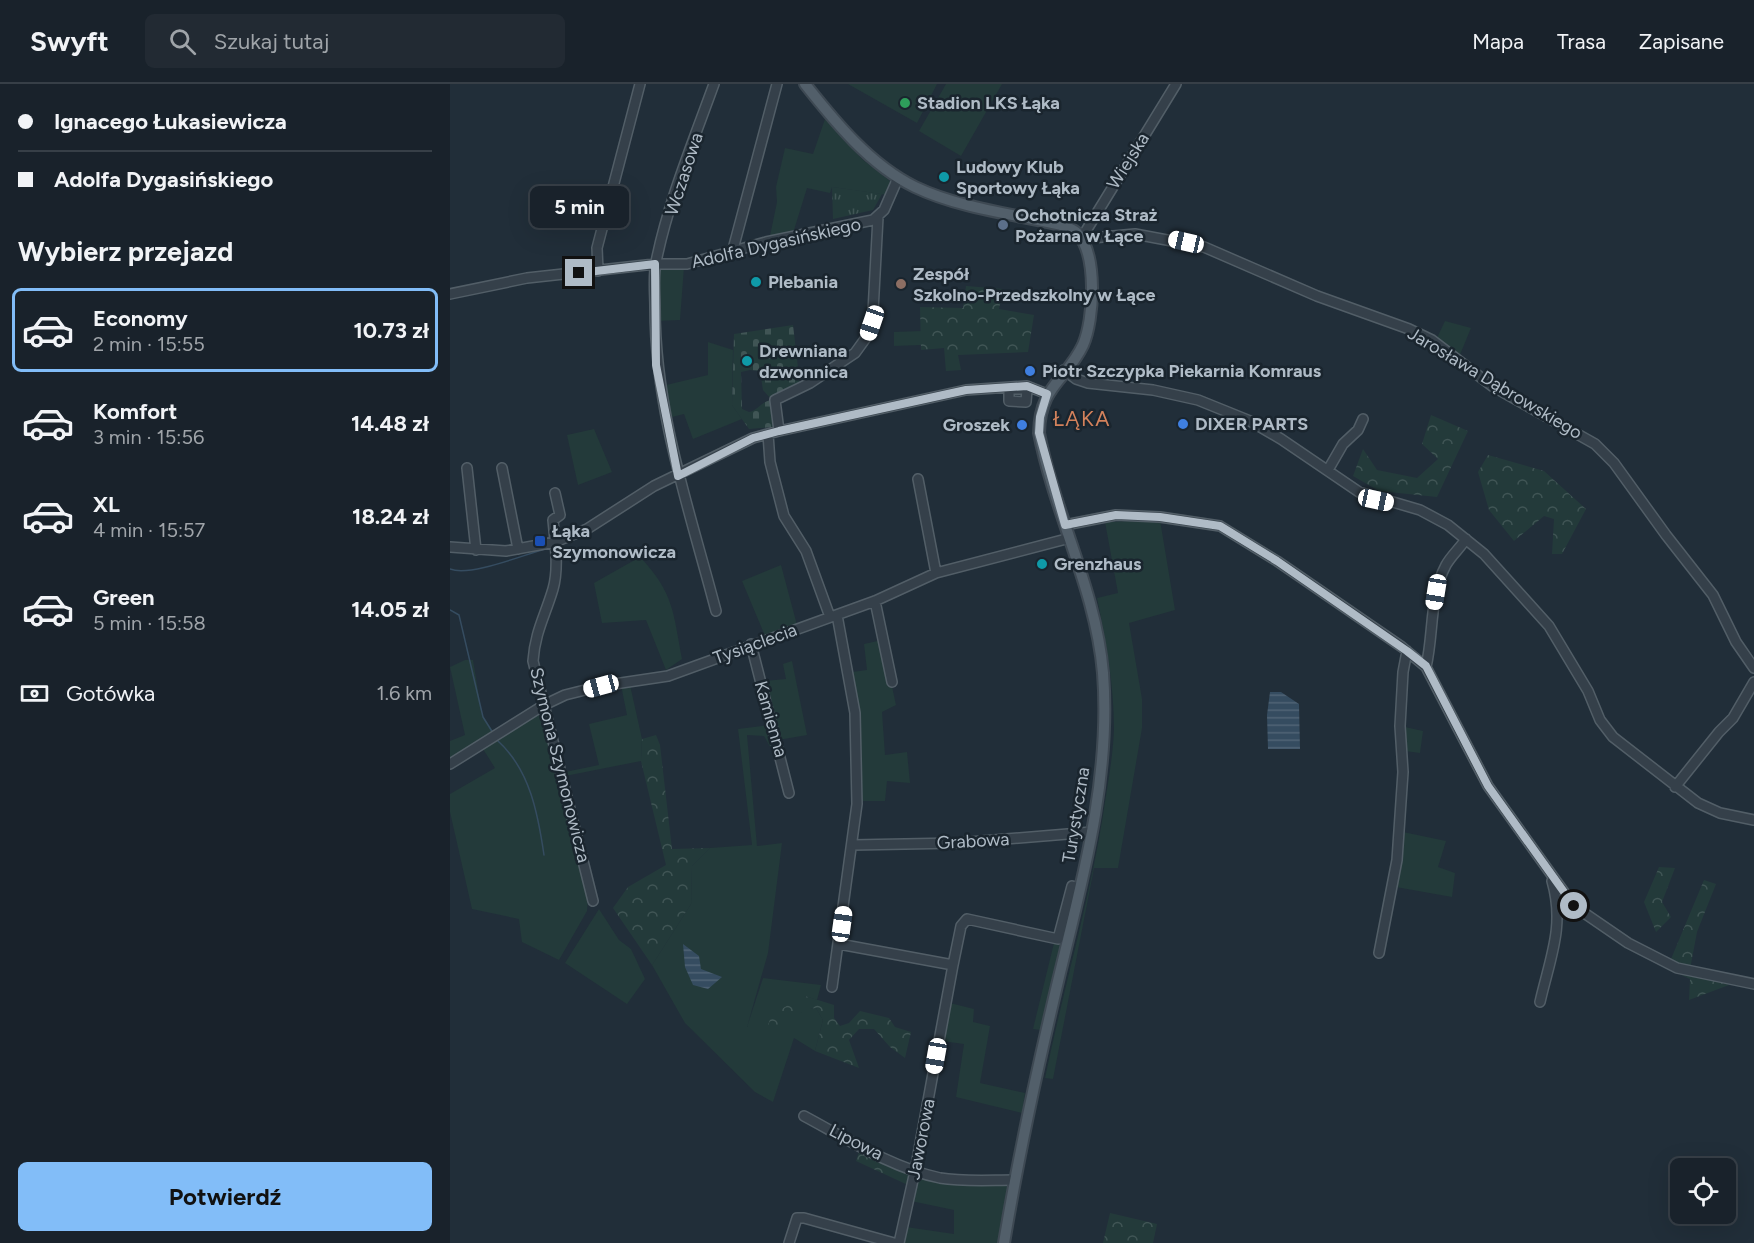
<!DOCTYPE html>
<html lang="pl">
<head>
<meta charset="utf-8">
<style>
  body { margin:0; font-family:Figtree,sans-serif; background:#222a33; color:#f1f3f6; height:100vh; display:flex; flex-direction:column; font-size:22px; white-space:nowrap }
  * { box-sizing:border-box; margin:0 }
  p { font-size:20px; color:#9fa4a9 }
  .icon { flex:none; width:33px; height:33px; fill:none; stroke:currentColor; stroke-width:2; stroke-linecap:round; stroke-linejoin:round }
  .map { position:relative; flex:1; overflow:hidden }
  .sheet { display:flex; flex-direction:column; background:#19222b; width:450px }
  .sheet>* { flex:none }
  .banner { display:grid; align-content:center; height:132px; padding:0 18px; background:#19222b }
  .controls { position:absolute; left:1220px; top:1074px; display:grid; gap:12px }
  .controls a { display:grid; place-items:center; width:66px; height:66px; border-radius:9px; background:#19222b; box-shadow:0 6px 24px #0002,0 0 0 2px #373f47; font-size:30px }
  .end { position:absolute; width:27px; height:27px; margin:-14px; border:8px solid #afbbc6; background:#111; box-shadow:0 0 0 3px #111 }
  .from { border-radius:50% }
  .bubble { position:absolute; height:42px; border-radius:9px; background:#19222b; box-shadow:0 6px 24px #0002,0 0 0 2px #373f47; font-size:20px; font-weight:700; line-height:42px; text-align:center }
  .car { position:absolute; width:18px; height:36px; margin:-18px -9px; border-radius:8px; box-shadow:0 0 4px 2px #0007; background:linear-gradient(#fff 24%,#345 0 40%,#fff 0 76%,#345 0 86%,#fff 0) }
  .banner b { display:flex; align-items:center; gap:21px; height:57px; font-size:22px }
  .banner b+b { border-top:2px solid #373f47 }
  .banner i { width:15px; height:15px; background:#f1f3f6 }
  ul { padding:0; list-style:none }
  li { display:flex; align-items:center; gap:18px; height:84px; margin:0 12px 9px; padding:0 6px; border:3px solid transparent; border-radius:9px }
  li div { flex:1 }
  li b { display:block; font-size:22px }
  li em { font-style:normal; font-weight:700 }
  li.selected { border-color:#82bdf8 }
  li>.icon { width:54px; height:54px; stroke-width:1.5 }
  h2 { padding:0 18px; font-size:27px; line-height:72px }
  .pay { display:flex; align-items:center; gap:15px; height:66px; padding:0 18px; font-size:22px }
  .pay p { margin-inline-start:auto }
  .primary-button { display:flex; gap:12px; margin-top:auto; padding:12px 18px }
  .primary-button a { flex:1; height:69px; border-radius:9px; background:#82bdf8; color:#111; font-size:24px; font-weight:700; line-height:69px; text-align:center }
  header { display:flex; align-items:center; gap:36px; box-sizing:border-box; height:84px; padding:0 30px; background:#19222b; border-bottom:2px solid #373f47 }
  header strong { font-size:28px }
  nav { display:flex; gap:33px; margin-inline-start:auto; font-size:21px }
  .search { width:420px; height:54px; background:#222a33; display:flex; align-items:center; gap:15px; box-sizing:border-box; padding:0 21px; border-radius:9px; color:#9fa4a9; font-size:22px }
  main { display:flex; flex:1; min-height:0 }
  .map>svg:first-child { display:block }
  .grass { fill:#233a3a }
  .forest { fill:url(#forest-crowns) }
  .cemetery { fill:url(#cemetery-stones); fill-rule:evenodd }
  .park { fill:url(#park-tufts) }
  .water { fill:url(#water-rules) }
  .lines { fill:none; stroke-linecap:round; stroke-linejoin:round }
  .stream { stroke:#354c60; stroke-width:1.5 }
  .minor-casing { stroke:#525e67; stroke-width:12 }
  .major-casing { stroke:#3e4953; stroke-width:14 }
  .minor { stroke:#35404a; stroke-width:9 }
  .major { stroke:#525f6a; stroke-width:10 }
  .route { stroke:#afbbc6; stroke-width:8 }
  .leisure-dot { fill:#2e9e5b; stroke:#1a252e; stroke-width:2 }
  .culture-dot { fill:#0f9aa8; stroke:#1a252e; stroke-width:2 }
  .service-dot { fill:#5c6f8a; stroke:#1a252e; stroke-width:2 }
  .education-dot { fill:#8d6e63; stroke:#1a252e; stroke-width:2 }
  .shop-dot { fill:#3f7fe0; stroke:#1a252e; stroke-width:2 }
  .transit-dot { fill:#1a4fb4; stroke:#1a252e; stroke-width:2 }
  .labels { text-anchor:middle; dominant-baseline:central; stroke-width:5; stroke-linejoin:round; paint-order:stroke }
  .poi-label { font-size:18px; font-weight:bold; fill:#afbbc6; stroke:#1a252e; text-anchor:start }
  .street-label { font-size:18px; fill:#afbbc6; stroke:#1a252e }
  .quarter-label { font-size:21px; letter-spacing:1.5px; fill:#d4825c; stroke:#1a252e }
</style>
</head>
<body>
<header>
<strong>Swyft</strong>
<div class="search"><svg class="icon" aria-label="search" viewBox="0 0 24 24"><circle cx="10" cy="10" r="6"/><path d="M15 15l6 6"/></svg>Szukaj tutaj</div>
<nav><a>Mapa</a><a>Trasa</a><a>Zapisane</a></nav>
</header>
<main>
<section class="sheet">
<div class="banner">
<b><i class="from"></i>Ignacego Łukasiewicza</b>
<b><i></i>Adolfa Dygasińskiego</b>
</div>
<h2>Wybierz przejazd</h2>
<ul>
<li class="selected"><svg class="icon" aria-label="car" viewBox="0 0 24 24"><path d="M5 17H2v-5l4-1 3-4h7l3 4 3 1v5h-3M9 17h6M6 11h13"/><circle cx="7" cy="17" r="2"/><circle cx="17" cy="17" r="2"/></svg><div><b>Economy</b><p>2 min · 15:55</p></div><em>10.73 zł</em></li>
<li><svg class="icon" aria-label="car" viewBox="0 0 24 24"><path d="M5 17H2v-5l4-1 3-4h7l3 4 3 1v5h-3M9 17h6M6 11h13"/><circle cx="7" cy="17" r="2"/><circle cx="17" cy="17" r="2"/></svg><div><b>Komfort</b><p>3 min · 15:56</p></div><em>14.48 zł</em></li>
<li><svg class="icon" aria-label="car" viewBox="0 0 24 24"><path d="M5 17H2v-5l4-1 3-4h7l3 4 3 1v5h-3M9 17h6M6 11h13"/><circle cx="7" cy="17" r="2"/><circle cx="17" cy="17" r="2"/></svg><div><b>XL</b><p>4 min · 15:57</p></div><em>18.24 zł</em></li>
<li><svg class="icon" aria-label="car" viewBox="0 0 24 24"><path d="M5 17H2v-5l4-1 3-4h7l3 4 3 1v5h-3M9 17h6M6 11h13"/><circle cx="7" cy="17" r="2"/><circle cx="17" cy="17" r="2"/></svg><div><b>Green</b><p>5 min · 15:58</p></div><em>14.05 zł</em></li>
</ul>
<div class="pay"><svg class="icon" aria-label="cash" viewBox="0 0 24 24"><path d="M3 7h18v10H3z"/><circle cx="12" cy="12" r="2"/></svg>Gotówka<p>1.6 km</p></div>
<div class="primary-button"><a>Potwierdź</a></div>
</section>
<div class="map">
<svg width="1304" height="1159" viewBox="0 0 1304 1159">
  <defs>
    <pattern id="forest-crowns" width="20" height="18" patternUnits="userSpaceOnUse" patternTransform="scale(1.5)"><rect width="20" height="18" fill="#233a3a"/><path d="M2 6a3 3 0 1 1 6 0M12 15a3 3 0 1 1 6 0" fill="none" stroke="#405555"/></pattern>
    <pattern id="cemetery-stones" width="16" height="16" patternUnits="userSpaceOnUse" patternTransform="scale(1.5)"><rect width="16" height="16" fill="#233a3a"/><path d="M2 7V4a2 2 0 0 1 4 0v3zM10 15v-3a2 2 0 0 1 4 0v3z" fill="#405555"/></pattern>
    <pattern id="park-tufts" width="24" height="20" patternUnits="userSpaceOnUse" patternTransform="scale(1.5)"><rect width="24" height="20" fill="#233a3a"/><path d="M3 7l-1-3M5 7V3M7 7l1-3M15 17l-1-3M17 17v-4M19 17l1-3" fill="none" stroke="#405555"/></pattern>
    <pattern id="water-rules" width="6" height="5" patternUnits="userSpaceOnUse" patternTransform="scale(1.5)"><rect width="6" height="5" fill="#354c60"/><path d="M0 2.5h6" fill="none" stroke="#506475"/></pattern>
  </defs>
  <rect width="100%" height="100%" fill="#212e39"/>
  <path class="grass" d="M398 0H487L467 39Z
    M496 0H552L511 72 469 47Z
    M375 35 412 75 440 97 437 111 382 103 380 109 357 104 344 146 320 152 327 118 326 103 335 64 363 70Z
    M234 183 230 236 207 237 209 185Z
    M995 237 1021 244 1009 273 986 256Z
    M471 247V261L444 262V248Z
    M258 258 283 266 282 321 292 335 243 355 234 330 218 334 212 302 258 291Z
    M144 345 162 388 128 401 117 351Z
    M710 436 725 526 679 539 692 615V644L668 784H644L603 995 595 994C613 906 639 819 653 731 657 703 663 674 664 645 664 601 656 557 647 514L668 509 655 438Z
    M190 473C224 509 223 528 232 575L216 586 196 536 152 539 144 499Z
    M331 481 347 541 315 552 292 497Z
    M432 556 446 621 432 628 435 671 457 668 460 699 437 697 435 717H411L402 588 417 586 414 560Z
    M15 576H23L32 630 45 650 0 676V657L15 651 0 583Z
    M342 577 357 651 328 656 331 682 314 652 297 651 307 762 332 759 318 869 297 943 313 894 371 901 367 916 355 912 340 935 356 925 366 924 373 936 365 967 344 954 323 1018 305 1008 235 939 202 881 241 820 242 782 260 764 302 761 288 645 321 641 314 597 336 595 333 580Z
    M171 601H180L192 655 191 677 115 692V688L149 681 139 640 177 631Z
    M90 628H92L138 814 137 827 109 876 72 858 69 835 22 825 0 728V710L45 684 33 665Z
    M955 643 973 647 970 669 955 667Z
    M953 748 996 757 988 783 1005 789 1002 813 946 803Z
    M623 814 591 946 583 945 604 859 610 857Z
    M149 825 169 856 181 865 195 895 177 920 115 879Z
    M500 919 524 925 523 938 540 942 530 999 575 1009 572 1029 506 1013 514 960 492 957Z
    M467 1092 559 1100 549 1159H453L456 1143 504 1150V1126L461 1117Z"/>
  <path class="forest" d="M516 202 553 205 549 225 584 231 578 268 508 271 511 286 496 287 494 264 471 266 470 223 513 224Z
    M981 331 1018 347 987 413 929 407 903 392 913 365 927 386 967 394 988 375 972 360Z
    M1038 371 1094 387 1136 425 1112 470H1102L1104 435 1094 432 1064 457 1039 426 1028 388Z
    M206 651 210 661 222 765 260 764 242 782 241 820 202 881 163 824 178 803 216 781 191 677 192 655Z
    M1209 783 1225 784 1212 818 1221 833 1206 848 1194 818Z
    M1254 796 1266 800 1247 848 1240 885 1221 875Z
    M1226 886 1279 901 1239 916 1240 895 1225 888Z
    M355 912 384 921V934L390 942 399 939 410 927 439 934 445 943 461 948 455 974 440 963 424 945H409L399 956 409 984 365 967 373 936 366 924C344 926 340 942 326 955L315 949 322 930Z
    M410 1065 461 1088 458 1101 406 1077Z
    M660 1129 707 1140 703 1159H653Z"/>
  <path class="cemetery" d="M343 241 350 301 323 315V343L299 345 282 321 284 250ZM300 286 310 287 313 306 322 316C311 317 309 326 299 328L292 325 291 288Z"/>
  <path class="park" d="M382 103 432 110 423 126 383 135Z"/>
  <path class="water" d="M820 608H831L849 620 850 665H818L817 631Z
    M233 860 249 872 251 885 272 893 258 905 243 901 235 883Z"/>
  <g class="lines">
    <path class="stream" d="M0 485C20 493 73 471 95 465
      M0 526 9 531 33 633 43 649
      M48 657C80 686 88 730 94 771"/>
    <defs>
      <path id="minor" d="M264 0C243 58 218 118 206 178 203 192 205 209 205 224 205 329 240 427 266 527
        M631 155 685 150 754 163 867 212 959 245 982 256 1042 302 1145 360 1164 379 1216 451 1263 511 1286 558 1304 584
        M631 155 726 0
        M282 169 327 0
        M148 187 147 164 190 0
        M0 210 77 194 205 180H237L316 158 423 136 434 126 448 94
        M614 286 626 295 638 299 703 306 748 316 800 337 831 355 909 408 970 426 998 441 1034 470 1099 542 1138 607 1150 636 1163 653 1248 719 1270 729 1304 736
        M559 305H577L576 318 559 317Z
        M329 347 325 316 360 299 405 269 418 251 423 228 428 133
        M318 350 320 378 334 432 356 467 380 533
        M17 384 26 466
        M52 384 68 465
        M878 386 893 360 908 346 913 335
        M468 395 486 489
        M105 409 110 431 103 436C105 458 109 484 103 505 95 532 85 548 83 577L143 817
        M615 441 666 431 710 433 770 442 827 477 952 563 976 583 1038 702 1124 822 1178 859 1227 884 1304 900
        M0 463 56 467 105 458 137 445 204 402 303 354 329 347 516 306 577 302 597 310
        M425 517 442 598
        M301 560 339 709
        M976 583C984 549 979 513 996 481 1001 472 1010 464 1016 455
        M0 680 94 621 115 611 151 602 218 592 425 517 486 489 620 454
        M1225 703 1269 648 1283 634 1304 598
        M403 761 507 759 642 748
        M389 860 503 881 511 842 517 835 608 855 622 802 630 804
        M929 869 947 776 953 688 950 642 953 588 957 567
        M382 903 407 720 405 629 387 531
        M1090 918C1100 874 1115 842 1102 797
        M354 1032C397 1055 442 1084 490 1094 514 1098 540 1096 564 1096
        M339 1159 347 1134H354L444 1159
        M449 1159 465 1087 503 881"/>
      <path id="major" d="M355 0C385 38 420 81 465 103 509 124 563 130 611 141 616 143 623 145 627 149 648 170 644 236 633 261 616 297 590 301 589 349 605 431 646 506 653 589 661 692 633 794 609 893 588 981 569 1069 554 1159"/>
    </defs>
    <use href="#minor" class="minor-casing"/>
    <use href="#major" class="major-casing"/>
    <use href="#minor" class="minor"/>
    <use href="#major" class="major"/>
  </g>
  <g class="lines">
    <path class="route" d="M129 189 205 180 206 281 228 392 303 354 329 347 516 306 577 302 597 310 590 333 589 349 615 441 666 431 710 433 770 442 827 477 957 567 976 582 1038 702 1124 822"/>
  </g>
  <circle class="leisure-dot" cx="455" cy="19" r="6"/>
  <g class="culture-dot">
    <circle cx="494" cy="93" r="6"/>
    <circle cx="306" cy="198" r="6"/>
    <circle cx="297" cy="277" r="6"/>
    <circle cx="592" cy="480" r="6"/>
  </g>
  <circle class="service-dot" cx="553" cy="141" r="6"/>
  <circle class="education-dot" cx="451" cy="200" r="6"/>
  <g class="shop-dot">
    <circle cx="580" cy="287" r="6"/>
    <circle cx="733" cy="340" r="6"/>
    <circle cx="572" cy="341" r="6"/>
  </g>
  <rect class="transit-dot" x="84" y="451" width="12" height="12" rx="3"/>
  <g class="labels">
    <g class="poi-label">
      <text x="467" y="19">Stadion LKS Łąka</text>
      <text x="506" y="83">Ludowy Klub<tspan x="506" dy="21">Sportowy Łąka</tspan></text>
      <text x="565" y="131">Ochotnicza Straż<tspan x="565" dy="21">Pożarna w Łące</tspan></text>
      <text x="463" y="190">Zespół<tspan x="463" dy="21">Szkolno-Przedszkolny w Łące</tspan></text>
      <text x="318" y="198">Plebania</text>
      <text x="309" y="267">Drewniana<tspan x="309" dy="21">dzwonnica</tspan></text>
      <text x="592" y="287">Piotr Szczypka Piekarnia Komraus</text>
      <text x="745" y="340">DIXER PARTS</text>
      <text x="560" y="341" text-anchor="end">Groszek</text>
      <text x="102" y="447">Łąka<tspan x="102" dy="21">Szymonowicza</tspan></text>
      <text x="604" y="480">Grenzhaus</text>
    </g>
    <g class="street-label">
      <text transform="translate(678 77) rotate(-58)">Wiejska</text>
      <text transform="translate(234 90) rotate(-72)">Wczasowa</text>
      <text transform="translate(326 159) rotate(-13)">Adolfa Dygasińskiego</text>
      <text transform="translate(1045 299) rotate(31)">Jarosława Dąbrowskiego</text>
      <text transform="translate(305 560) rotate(-20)">Tysiąclecia</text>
      <text transform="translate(321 635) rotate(74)">Kamienna</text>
      <text transform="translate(110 681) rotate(76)">Szymona Szymonowicza</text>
      <text transform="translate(626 731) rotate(-81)">Turystyczna</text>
      <text transform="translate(523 757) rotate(-3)">Grabowa</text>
      <text transform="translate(471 1055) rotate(-79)">Jaworowa</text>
      <text transform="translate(406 1058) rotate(27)">Lipowa</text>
    </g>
    <g class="quarter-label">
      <text x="632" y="334">ŁĄKA</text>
    </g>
  </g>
</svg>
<div class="controls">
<a><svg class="icon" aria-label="locate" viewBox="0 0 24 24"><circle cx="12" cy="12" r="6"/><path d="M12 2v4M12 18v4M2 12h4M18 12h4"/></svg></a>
</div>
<i class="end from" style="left:1124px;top:822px"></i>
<i class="end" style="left:129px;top:189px"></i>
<div class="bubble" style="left:80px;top:102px;width:99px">5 min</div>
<i class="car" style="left:736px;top:158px;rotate:283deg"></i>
<i class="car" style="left:422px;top:239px;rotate:199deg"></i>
<i class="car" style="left:926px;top:416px;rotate:102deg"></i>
<i class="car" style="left:986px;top:508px;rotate:189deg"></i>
<i class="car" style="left:151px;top:602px;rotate:255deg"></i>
<i class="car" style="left:392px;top:840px;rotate:8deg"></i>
<i class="car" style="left:486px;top:972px;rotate:190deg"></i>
</div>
</main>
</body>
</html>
